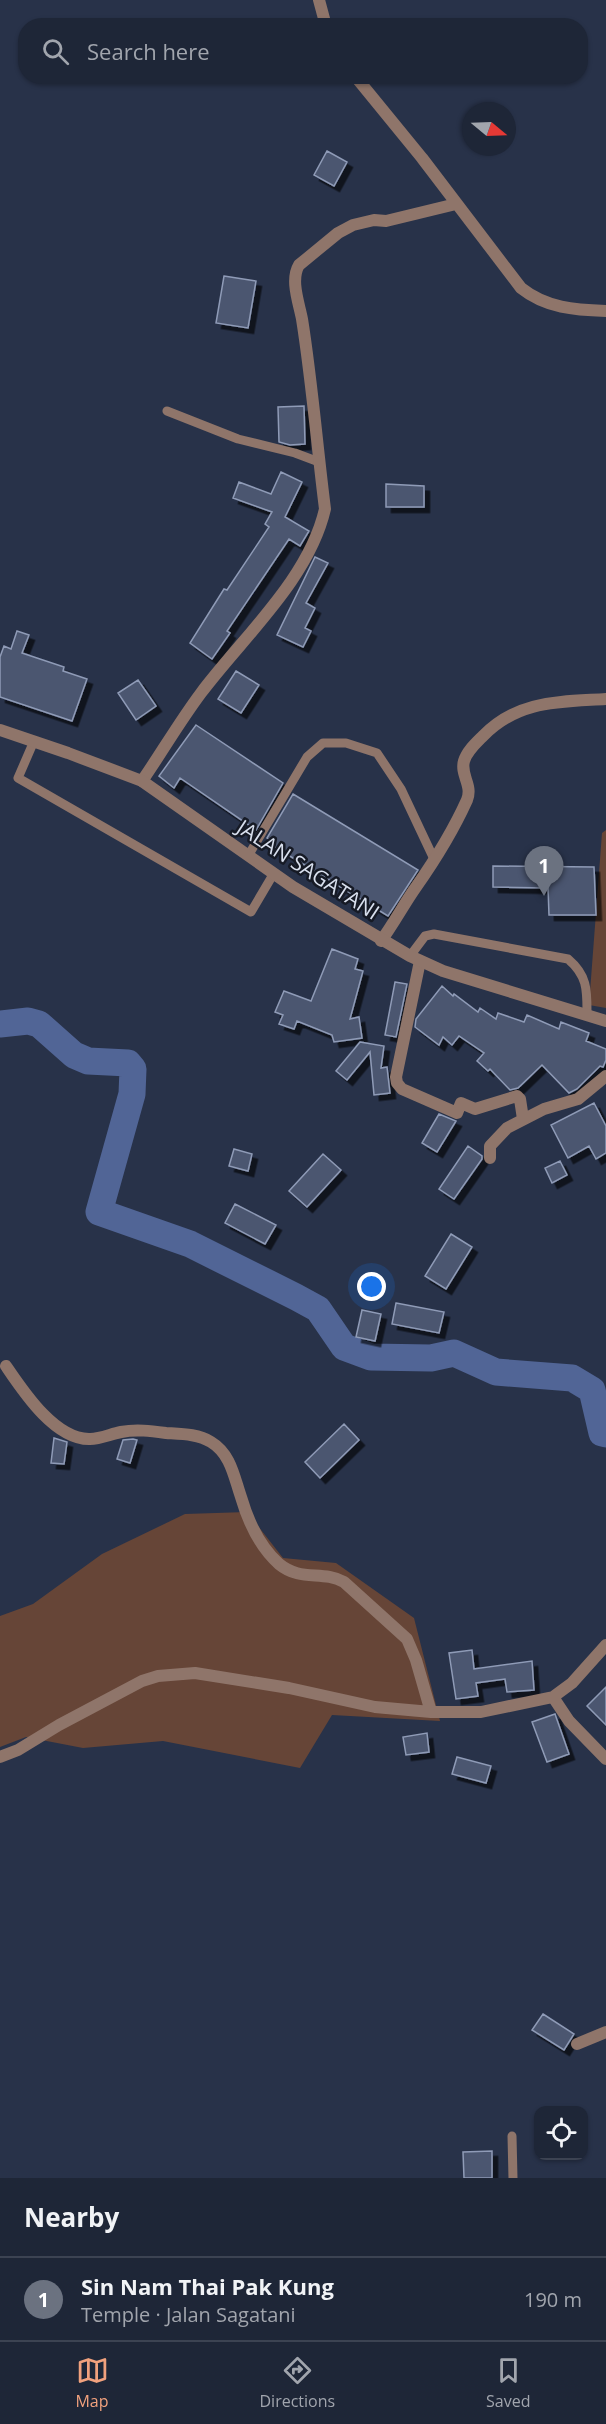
<!DOCTYPE html>
<meta charset="utf-8">
<style>
:root{--surface:#1e2637;--page:#262e3f;--text:#f1f3f6;--muted:#a1a5ad;--line:#3c4352;--accent:#f1a17d}
body{margin:0;font-family:"Open Sans",sans-serif;background:var(--page);color:var(--text)}
.controls{position:absolute;right:18px;bottom:18px;display:grid;overflow:hidden;border-radius:12px;box-shadow:0 2px 4px #0004}
.controls button{width:54px;height:54px;display:grid;place-items:center;padding:0;border:0;border-bottom:2px solid var(--line);background:var(--surface);color:var(--text);font:30px sans-serif}
.compass{position:absolute;left:462px;top:102px;width:54px;height:54px;border-radius:50%;background:var(--surface);box-shadow:0 2px 4px #0004;rotate:109deg}
.you{position:absolute;left:372px;top:1287px;width:21px;height:21px;margin:-15px;border:4px solid #fff;border-radius:50%;background:#1a73e8;box-shadow:0 0 0 9px #1a73e833}
.badge{display:grid;place-items:center;width:39px;height:39px;border-radius:50%;background:var(--accent);color:#fff;font-size:20px;font-weight:700}
.pin{position:absolute;translate:-50% -50px;filter:drop-shadow(0 2px 3px #0008)}
.pin::after{content:'';position:absolute;top:32px;width:21px;height:18px;background:inherit;clip-path:polygon(0 0,100% 0,50% 100%)}
.list{margin:0;padding:0;list-style:none}
h2{display:flex;justify-content:space-between;align-items:center;height:78px;margin:0;padding:0 24px;font-size:26px}
h2 small{font-size:20px;font-weight:400;color:var(--muted)}
.list li{display:grid;grid-template-columns:39px 1fr auto;gap:18px;align-items:center;box-sizing:border-box;height:84px;padding:0 24px;border-top:2px solid var(--line)}
.list b{display:block;font-size:22px;white-space:nowrap}
.list p{margin:0;font-size:20px;white-space:nowrap;color:var(--muted)}
.list em{font-size:20px;font-style:normal;color:var(--muted)}
.icon{flex:none;width:33px;height:33px;fill:none;stroke:currentColor;stroke-width:2;stroke-linecap:round;stroke-linejoin:round}
.map{position:relative;flex:none;width:606px;height:2178px;overflow:hidden}
.search{position:absolute;background:var(--surface);box-shadow:0 2px 4px #0004;left:18px;right:18px;top:18px;height:66px;display:flex;align-items:center;gap:15px;box-sizing:border-box;padding:0 21px;border-radius:24px;color:var(--muted);font-size:22px}
.sheet{height:162px;background:var(--surface)}
nav{display:flex;justify-content:space-around;align-items:center;box-sizing:border-box;height:84px;border-top:2px solid var(--line);background:var(--surface);font-size:16px;color:var(--muted)}
nav a{display:grid;justify-items:center;gap:3px}
nav .on{color:var(--accent)}
.map>svg:first-child{display:block}
</style>
<div class="map">
<svg width="606" height="2178" viewBox="0 0 606 2178">
<defs>
<filter id="shadow"><feDropShadow dx="5.5" dy="5.5" stdDeviation="0" flood-color="#0009"/></filter>
</defs>
<rect width="100%" height="100%" fill="#283249"/>
<path fill="#664537" d="M606,830V1008L589,1005L602,833Z
M247,1512L283,1558L336,1563L414,1618L440,1721L332,1715L300,1768L163,1741L83,1748L26,1737L0,1747V1616L33,1604L102,1554L185,1514Z"/>
<g fill="none" stroke-linecap="round" stroke-linejoin="round">
<path stroke="#516596" stroke-width="27" d="M0,1024L28,1021L39,1024L74,1055L88,1061L128,1063L133,1069L132,1094L99,1212L190,1244L296,1297L318,1309L344,1347L371,1357L431,1358L454,1353L496,1372L572,1378L592,1390L602,1433L606,1434"/>
</g>
<path fill="#4c5770" stroke="#8f9bb7" stroke-width="1.5" filter="url(#shadow)" d="M327,151L347,162L334,186L314,175Z
M224,276L256,281L248,328L216,323Z
M304,406L305,444L290,445L279,442L278,407Z
M281,472L302,482L285,517L309,531L300,546L289,539L227,631L230,633L212,659L190,643L224,589L227,590L269,527L265,524L272,512L233,498L239,482L271,494Z
M386,484L424,486V507H386Z
M315,557L328,563L306,603L315,608L305,628L311,631L303,647L277,635Z
M17,631L29,635L22,653L64,667L63,671L87,679L72,721L0,697V657L4,646L11,649Z
M236,671L259,685L241,713L218,699Z
M138,680L156,706L136,720L118,693Z
M196,725L283,783L256,830L180,778L174,788L159,776Z
M293,794L418,870L388,916L270,844L272,841L267,838Z
M493,866L594,867L596,915H549L548,888L493,887Z
M332,949L358,959L355,969L363,971L350,1019L359,1017L362,1038L334,1042L332,1035L297,1021L294,1029L279,1024L283,1015L275,1012L284,991L311,1001Z
M395,982L407,984L396,1037L385,1035Z
M442,986L453,996L454,994L478,1012L480,1008L496,1019L498,1013L524,1022L527,1015L559,1029L561,1022L589,1033L586,1041L606,1049V1060L603,1067L600,1066L577,1089L569,1093L542,1065L518,1088L510,1090L490,1069L488,1071L477,1061L484,1053L459,1036L452,1045L443,1037L439,1045L415,1027L416,1019Z
M360,1042L384,1046L381,1068L387,1067L390,1093L374,1095L370,1052L347,1080L336,1071Z
M594,1103L606,1126V1153L596,1159L589,1146L568,1158L551,1125Z
M439,1114L456,1121L437,1152L422,1143Z
M468,1146L482,1156V1159L454,1199L439,1189Z
M234,1149L252,1154L248,1171L229,1166Z
M323,1154L341,1170L307,1207L289,1191Z
M560,1161L567,1175L552,1183L545,1168Z
M235,1204L276,1225L265,1244L225,1223Z
M451,1234L472,1247L446,1289L425,1276Z
M396,1303L444,1312L439,1333L392,1324Z
M362,1310L381,1314L375,1341L356,1337Z
M344,1424L359,1440L320,1478L305,1462Z
M54,1438L67,1442L64,1464L51,1463Z
M133,1439L137,1440L130,1463L117,1459L123,1440Z
M472,1650L474,1669L532,1661L534,1690L507,1692L505,1679L476,1683L478,1696L456,1699L449,1653Z
M606,1687V1725L587,1706Z
M555,1714L569,1754L547,1762L532,1722Z
M427,1733L429,1752L406,1755L403,1737Z
M457,1757L491,1766L486,1783L452,1774Z
M543,2014L574,2034L564,2050L532,2030Z
M492,2151V2178H464L463,2152Z"/>
<g fill="none" stroke-linecap="round" stroke-linejoin="round">
<path stroke="#8f756a" stroke-width="9" d="M167,411L238,439L295,453L319,462
M34,741L18,778L251,912L274,873
M248,856L307,757L323,743H346L377,753L401,789L434,859
M410,956L425,936L434,934L568,959C588,976 587,991 587,1015
M512,2136L513,2178"/>
<path stroke="#8f756a" stroke-width="12" d="M319,0L326,26
M355,76L422,158L521,288C546,308 575,310 606,311
M142,781C162,752 180,721 201,693C243,637 309,579 325,509C317,446 312,382 302,319C299,303 290,280 299,265L338,233L353,225L374,220L386,221L456,204
M381,941C394,923 404,904 416,887C435,860 453,831 467,800C473,785 460,775 464,761C467,751 476,743 483,736C518,700 559,702 606,699
M420,961L396,1077L397,1083L402,1089L457,1113L461,1103L475,1109L517,1096L520,1099L523,1119
M490,1158V1146L507,1128L544,1109L578,1099L606,1076
M6,1366C23,1391 55,1440 90,1439C100,1439 111,1434 121,1432C136,1429 151,1431 166,1433C182,1434 198,1434 211,1442C231,1454 234,1477 241,1497C248,1521 260,1547 279,1564C301,1582 322,1570 344,1582L407,1639L416,1660L431,1712
M553,1697L569,1721L606,1759
M0,1757L18,1750L59,1725L142,1681L158,1676L195,1673L289,1688L375,1707L431,1712H481L553,1697L572,1683L606,1645
M577,2044L606,2032"/>
<path stroke="#8f756a" stroke-width="12" d="M0,730L68,753L142,781L293,887L410,956L443,971L606,1021"/>
</g>
<g text-anchor="middle" stroke-width="5" stroke-linejoin="round" paint-order="stroke">
<g font-size="21" fill="#d8dfed" stroke="#161a25">
<text transform="translate(308 870) rotate(33)" y="7">JALAN SAGATANI</text>
</g>
</g>
</svg>
<div class="controls">
<button><svg class="icon" aria-label="locate" viewBox="0 0 24 24"><circle cx="12" cy="12" r="6"/><path d="M12 2v4M12 18v4M2 12h4M18 12h4"/></svg></button>
</div>
<svg class="compass" viewBox="-18 -18 36 36"><path d="M0-13l5 13h-10z" fill="#e53935"/><path d="M0 13l5-13h-10z" fill="#a1a5ad"/></svg>
<div class="you"></div>
<div class="pin badge" style="left:544px;top:896px;background:#6b7280">1</div>
<div class="search"><svg class="icon" aria-label="search" viewBox="0 0 24 24"><circle cx="10" cy="10" r="6"/><path d="M15 15l6 6"/></svg>Search here</div>
</div>
<section class="sheet">
<h2>Nearby<small></small></h2>
<ul class="list">
<li><span class="badge" style="background:#6b7280">1</span><div><b>Sin Nam Thai Pak Kung</b><p>Temple · Jalan Sagatani</p></div><em>190 m</em></li>
</ul>
</section>
<nav>
<a class="on"><svg class="icon" aria-label="map" viewBox="0 0 24 24"><path d="M3 6l6-2 6 2 6-2v14l-6 2-6-2-6 2zM9 4v14M15 6v14"/></svg>Map</a>
<a><svg class="icon" aria-label="directions" viewBox="0 0 24 24"><path d="M12 3l9 9-9 9-9-9zM9 14v-3h6M13 9l2 2-2 2"/></svg>Directions</a>
<a><svg class="icon" aria-label="saved" viewBox="0 0 24 24"><path d="M7 4h10v16l-5-4-5 4z"/></svg>Saved</a>
</nav>
